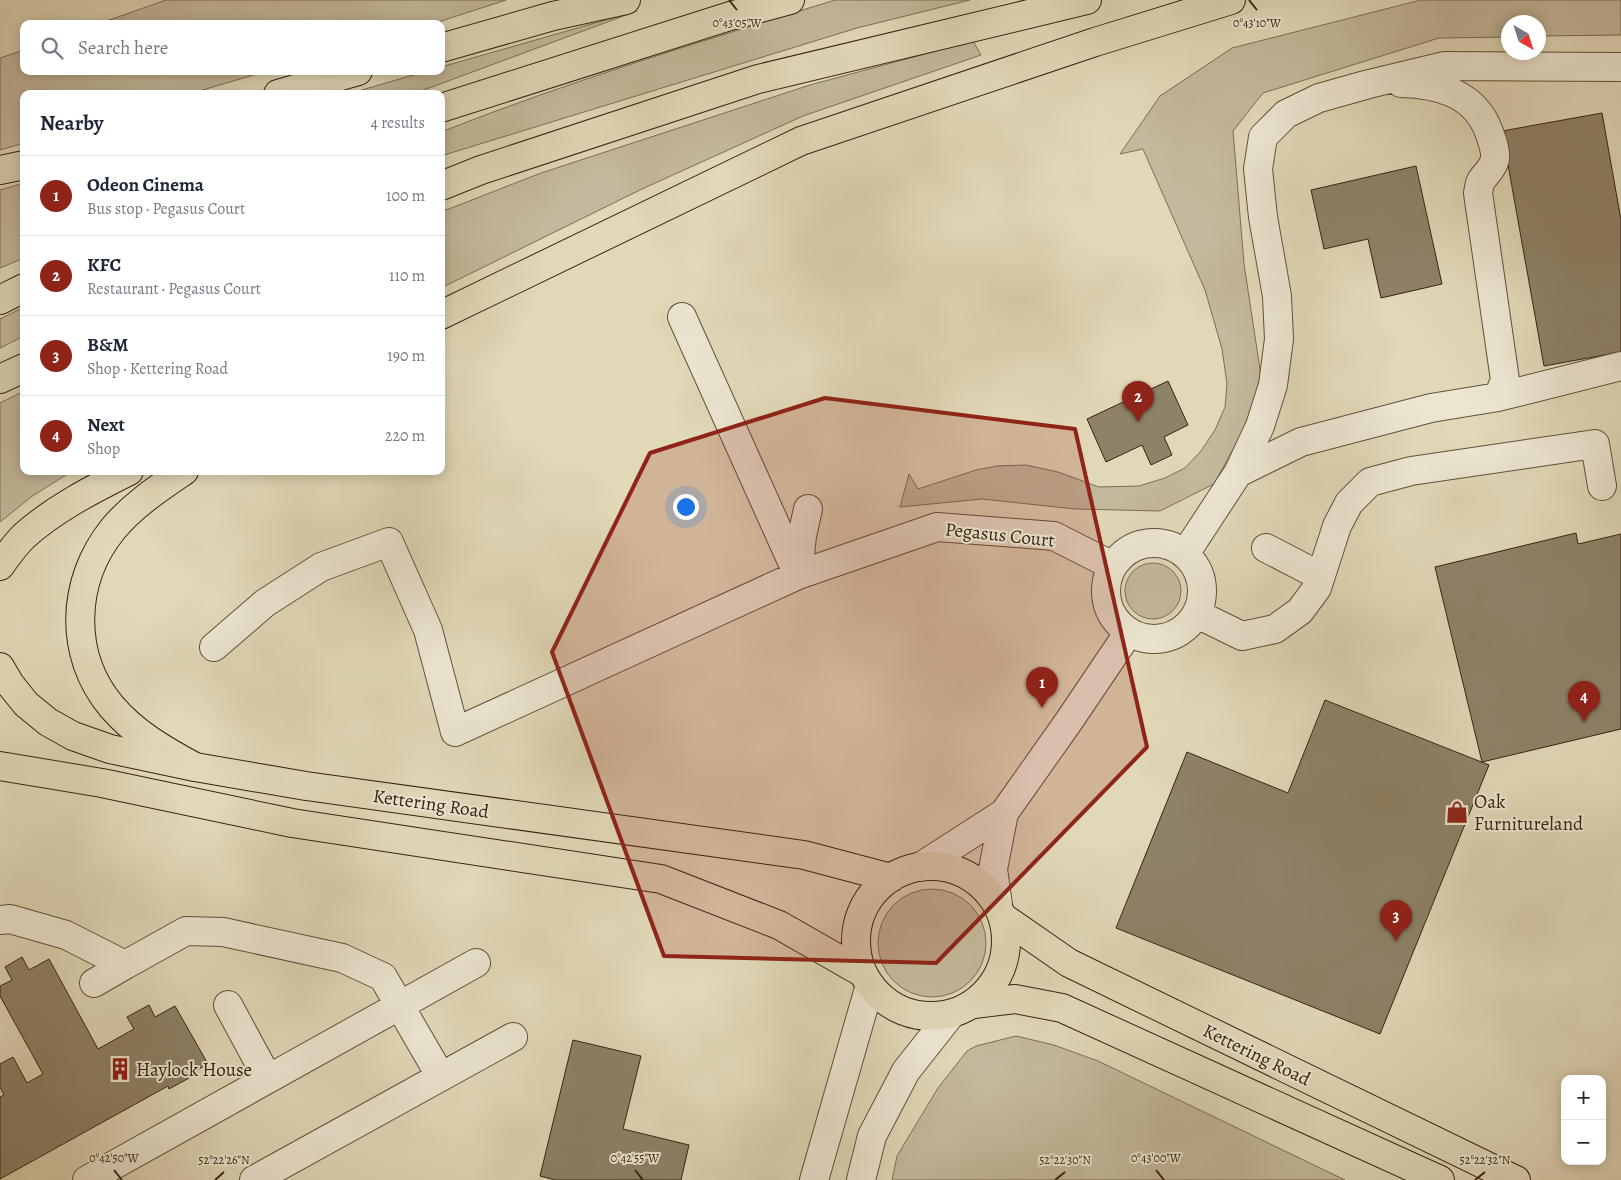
<!DOCTYPE html>
<meta charset="utf-8">
<style>
:root{--surface:#fff;--page:#f2f2f3;--text:#1f2937;--muted:#747a83;--line:#e0e1e3;--accent:#8f2418}
body{margin:0;font-family:Alegreya,serif;background:var(--page);color:var(--text)}
.controls{position:absolute;right:15px;bottom:15px;display:grid;overflow:hidden;border-radius:10px;box-shadow:0 2px 12px #0003}
.controls button{width:45px;height:45px;display:grid;place-items:center;padding:0;border:0;border-bottom:1px solid var(--line);background:var(--surface);color:var(--text);font:25px sans-serif}
.compass{position:absolute;left:1501px;top:15px;width:45px;height:45px;border-radius:50%;background:var(--surface);box-shadow:0 2px 12px #0003;rotate:141deg}
.you{position:absolute;left:685px;top:506px;width:18px;height:18px;margin:-12px;border:4px solid #fff;border-radius:50%;background:#1a73e8;box-shadow:0 0 0 8px #1a73e833}
.badge{display:grid;place-items:center;width:32px;height:32px;border-radius:50%;background:var(--accent);color:#fff;font-size:16px;font-weight:700}
.pin{position:absolute;translate:-50% -41px;filter:drop-shadow(0 1px 2px #0008)}
.pin::after{content:'';position:absolute;top:26px;width:18px;height:15px;background:inherit;clip-path:polygon(0 0,100% 0,50% 100%)}
.list{margin:0;padding:0;list-style:none}
h2{display:flex;justify-content:space-between;align-items:center;height:65px;margin:0;padding:0 20px;font-size:21px}
h2 small{font-size:16px;font-weight:400;color:var(--muted)}
.list li{display:grid;grid-template-columns:32px 1fr auto;gap:15px;align-items:center;box-sizing:border-box;height:80px;padding:0 20px;border-top:1px solid var(--line)}
.list b{display:block;font-size:19px;white-space:nowrap}
.list p{margin:0;font-size:16px;white-space:nowrap;color:var(--muted)}
.list em{font-size:16px;font-style:normal;color:var(--muted)}
.icon{flex:none;width:28px;height:28px;fill:none;stroke:currentColor;stroke-width:2;stroke-linecap:round;stroke-linejoin:round}
.map{position:relative;flex:none;width:1621px;height:1180px;overflow:hidden}
.search{position:absolute;background:var(--surface);box-shadow:0 2px 12px #0003;left:20px;top:20px;width:425px;height:55px;display:flex;align-items:center;gap:12px;box-sizing:border-box;padding:0 18px;border-radius:10px;color:var(--muted);font-size:19px}
.panel{position:absolute;background:var(--surface);box-shadow:0 2px 12px #0003;left:20px;top:90px;width:425px;height:385px;border-radius:10px}
.map>svg:first-child{display:block}
</style>
<div class="map">
<svg width="1621" height="1180" viewBox="0 0 1621 1180">
<rect width="100%" height="100%" fill="#e1d8b8"/>
<filter id="stains"><feTurbulence type="fractalNoise" baseFrequency=".004" numOctaves="4"/><feColorMatrix values="0 0 0 0 .2 0 0 0 0 .09 0 0 0 0 .02 0 0 0 .5 -.17"/></filter>
<radialGradient id="worn" r=".72"><stop offset=".6" stop-color="#630" stop-opacity="0"/><stop offset="1" stop-color="#630" stop-opacity=".3"/></radialGradient>
<path fill="#c4b99c" stroke="#7c6e56" d="M166,0H506L432,24H98Z
M835,0H970L857,28L441,156V132C570,81 703,41 835,0Z
M1421,0H1621V35L1539,36L1538,22H1508V37L1439,38L1263,93L1233,131L1244,264L1261,376L1257,406L1214,484L1160,511L1075,509L982,499L900,507L909,474L918,489L976,470L997,466L1026,465L1058,472L1099,487L1139,486L1165,478L1185,468L1201,451L1215,430L1225,407L1227,384L1222,349L1205,290L1143,149L1120,154L1160,96L1232,48Z
M637,11L413,94H348L427,71H441V67Z
M973,41L981,55L803,116L642,189L441,288V212L541,173L810,85Z
M24,50V71H267L189,94H24V143L0,150V58Z
M24,183V258L0,268V190Z
M24,307V336L0,348V319Z
M24,391V471H72L31,497L0,522V403Z
M1125 591a28 28 0 1 1 56 0a28 28 0 1 1-56 0Z
M878 943a54 54 0 1 1 108 0a54 54 0 1 1-108 0Z
M1016,1036L1054,1045L1098,1061L1345,1180H892L897,1156L938,1088L967,1051L976,1046Z"/>
<path fill="#8e8268" stroke="#352411" d="M1602,113L1621,220V352L1544,366L1502,131Z
M1416,166L1442,284L1381,298L1368,239L1324,249L1311,190Z
M1168,381L1188,425L1164,437L1172,455L1151,465L1142,445L1106,462L1087,419Z
M1576,533L1578,544L1621,534V729L1482,762L1435,567Z
M1325,700L1489,765L1380,1034L1116,928L1187,752L1288,793Z
M22,957L29,970L49,959L98,1049L134,1029L127,1017L149,1005L155,1017L175,1006L208,1064L188,1075L189,1078L169,1089L168,1086L0,1179V1097L4,1095L0,1087V1064L13,1057L27,1083L43,1074L0,996V986L12,980L5,967Z
M573,1040L641,1056L623,1129L689,1145L681,1180H555L540,1176Z"/>
<g fill="none" stroke-linecap="round" stroke-linejoin="round">
<defs>
<path id="minor" d="M1401,83C1438,84 1475,93 1489,132C1492,140 1496,150 1495,159C1493,169 1486,173 1481,181C1479,184 1479,189 1478,193L1505,380L1498,397
M682,317L798,575
M1238,473L1301,442L1431,408L1498,397L1621,366
M1106 591a48 48 0 1 1 96 0a48 48 0 1 1-96 0Z
M1266,548L1320,576
M1185,554L1238,473L1260,426L1273,385L1279,339L1277,296L1263,217L1258,169L1263,137L1286,114L1319,98L1369,84L1444,66L1621,67
M798,574L802,536L808,509
M1197,614L1242,636L1275,629L1300,611L1317,588L1337,526L1349,503L1370,482L1411,471L1595,444L1602,486
M214,647L265,603L321,567L389,542L428,630L455,732L798,575L937,527L1054,536L1113,566
M920,867L1004,813L1069,721L1129,632
M998,905L993,869L1004,813
M0,920L10,919L66,935L125,965L186,931L223,932L342,958L383,977L441,1077
M94,983L125,965
M228,1005L268,1079
M87,1180L476,963
M254,1180L513,1037
M814,1180L870,985
M861,1180L872,1136L906,1071L951,1014"/>
<path id="major" d="M0,667L10,684L26,704L48,722L73,736L110,749L195,767L306,786L804,855L891,878
M0,766L102,783L292,823L661,879L779,925L863,973
M856 941a75 75 0 1 1 150 0a75 75 0 1 1-150 0Z
M1004,918L1069,963L1516,1180
M974,1004L1015,999L1062,1008L1440,1180"/>
<path id="highway" d="M441,48L553,16L626,0
M278,94L358,71
M441,108L730,16L790,0
M0,170L24,165
M441,186L481,170L758,79L1087,0
M0,300L24,288
M441,315L801,141L1095,42L1231,0
M0,379L24,368
M184,471C159,488 133,505 113,529C71,581 68,655 112,707C134,733 165,751 195,767
M0,566C7,556 15,545 24,536C54,509 93,489 129,471"/>
</defs>
<use href="#minor" stroke="#60513b" stroke-width="30"/>
<use href="#major" stroke="#352411" stroke-width="30"/>
<use href="#highway" stroke="#352411" stroke-width="30"/>
<use href="#minor" stroke="#ece6d1" stroke-width="28"/>
<use href="#major" stroke="#e1d8b8" stroke-width="28"/>
<use href="#highway" stroke="#e1d8b8" stroke-width="28"/>
</g>
<path fill="#8f2418" fill-opacity="0.2" stroke="#8f2418" stroke-width="4" stroke-linejoin="round" d="M825,398L1075,429L1147,747L936,963L664,956L552,652L650,453Z"/>
<path fill="none" stroke="#352411" stroke-width="2" d="M729,0L737,10M1249,0L1257,10M114,1170L122,1180M635,1170L643,1180M1156,1170L1164,1180M215,1180L224,1172M1055,1180L1065,1172M1475,1180L1485,1172"/>
<defs>
<symbol id="shop-bare" viewBox="-9 -9 18 18"><path d="M-5-2.5h2.3a2.7 3.5 0 0 1 5.4 0H5L5.5 6h-11ZM-1.5-2.5h3a1.5 2.3 0 0 0-3 0Z" fill="#8f2418" stroke="#ece6d1" stroke-width="2.5" paint-order="stroke"/></symbol>
<symbol id="building-bare" viewBox="-9 -9 18 18"><path d="M-4-6H4V6H1V3H-1V6H-4ZM-2.5-4.3h1.7v1.8h-1.7ZM.8-4.3h1.7v1.8H.8ZM-2.5-1h1.7V.8h-1.7ZM.8-1h1.7V.8H.8Z" fill="#8f2418" stroke="#ece6d1" stroke-width="2.5" paint-order="stroke"/></symbol>
</defs>
<g fill-rule="evenodd">
<use href="#shop-bare" x="1441" y="796" width="32" height="32"/>
<use href="#building-bare" x="104" y="1053" width="32" height="32"/>
</g>
<g text-anchor="middle" stroke-width="4" stroke-linejoin="round" paint-order="stroke">
<g font-size="19" fill="#352411" stroke="#ece6d1">
<text transform="translate(1000 534) rotate(6)" y="7">Pegasus Court</text>
<text transform="translate(431 803) rotate(8)" y="7">Kettering Road</text>
<text transform="translate(1257 1054) rotate(26)" y="7">Kettering Road</text>
</g>
<g font-size="19" fill="#352411" stroke="#ece6d1" text-anchor="start">
<text x="1474" y="808">Oak<tspan x="1474" dy="22">Furnitureland</tspan></text>
<text x="136" y="1076">Haylock House</text>
</g>
</g>
<g font-size="12" text-anchor="middle" fill="#352411" stroke="#ece6d1" stroke-width="4" stroke-linejoin="round" paint-order="stroke">
<text x="737" y="27">0°43'05"W</text>
<text x="1257" y="27">0°43'10"W</text>
<text x="114" y="1162">0°42'50"W</text>
<text x="635" y="1162">0°42'55"W</text>
<text x="1156" y="1162">0°43'00"W</text>
<text x="224" y="1164">52°22'26"N</text>
<text x="1065" y="1164">52°22'30"N</text>
<text x="1485" y="1164">52°22'32"N</text>
</g>
<rect width="100%" height="100%" filter="url(#stains)"/>
<rect width="100%" height="100%" fill="url(#worn)"/>
</svg>
<div class="controls">
<button>+</button>
<button>−</button>
</div>
<svg class="compass" viewBox="-18 -18 36 36"><path d="M0-13l5 13h-10z" fill="#e53935"/><path d="M0 13l5-13h-10z" fill="#747a83"/></svg>
<div class="you"></div>
<div class="pin badge" style="left:1042px;top:708px">1</div>
<div class="pin badge" style="left:1138px;top:422px">2</div>
<div class="pin badge" style="left:1396px;top:941px">3</div>
<div class="pin badge" style="left:1584px;top:722px">4</div>
<div class="search"><svg class="icon" aria-label="search" viewBox="0 0 24 24"><circle cx="10" cy="10" r="6"/><path d="M15 15l6 6"/></svg>Search here</div>
<section class="panel">
<h2>Nearby<small>4 results</small></h2>
<ul class="list">
<li><span class="badge">1</span><div><b>Odeon Cinema</b><p>Bus stop · Pegasus Court</p></div><em>100 m</em></li>
<li><span class="badge">2</span><div><b>KFC</b><p>Restaurant · Pegasus Court</p></div><em>110 m</em></li>
<li><span class="badge">3</span><div><b>B&amp;M</b><p>Shop · Kettering Road</p></div><em>190 m</em></li>
<li><span class="badge">4</span><div><b>Next</b><p>Shop</p></div><em>220 m</em></li>
</ul>
</section>
</div>
